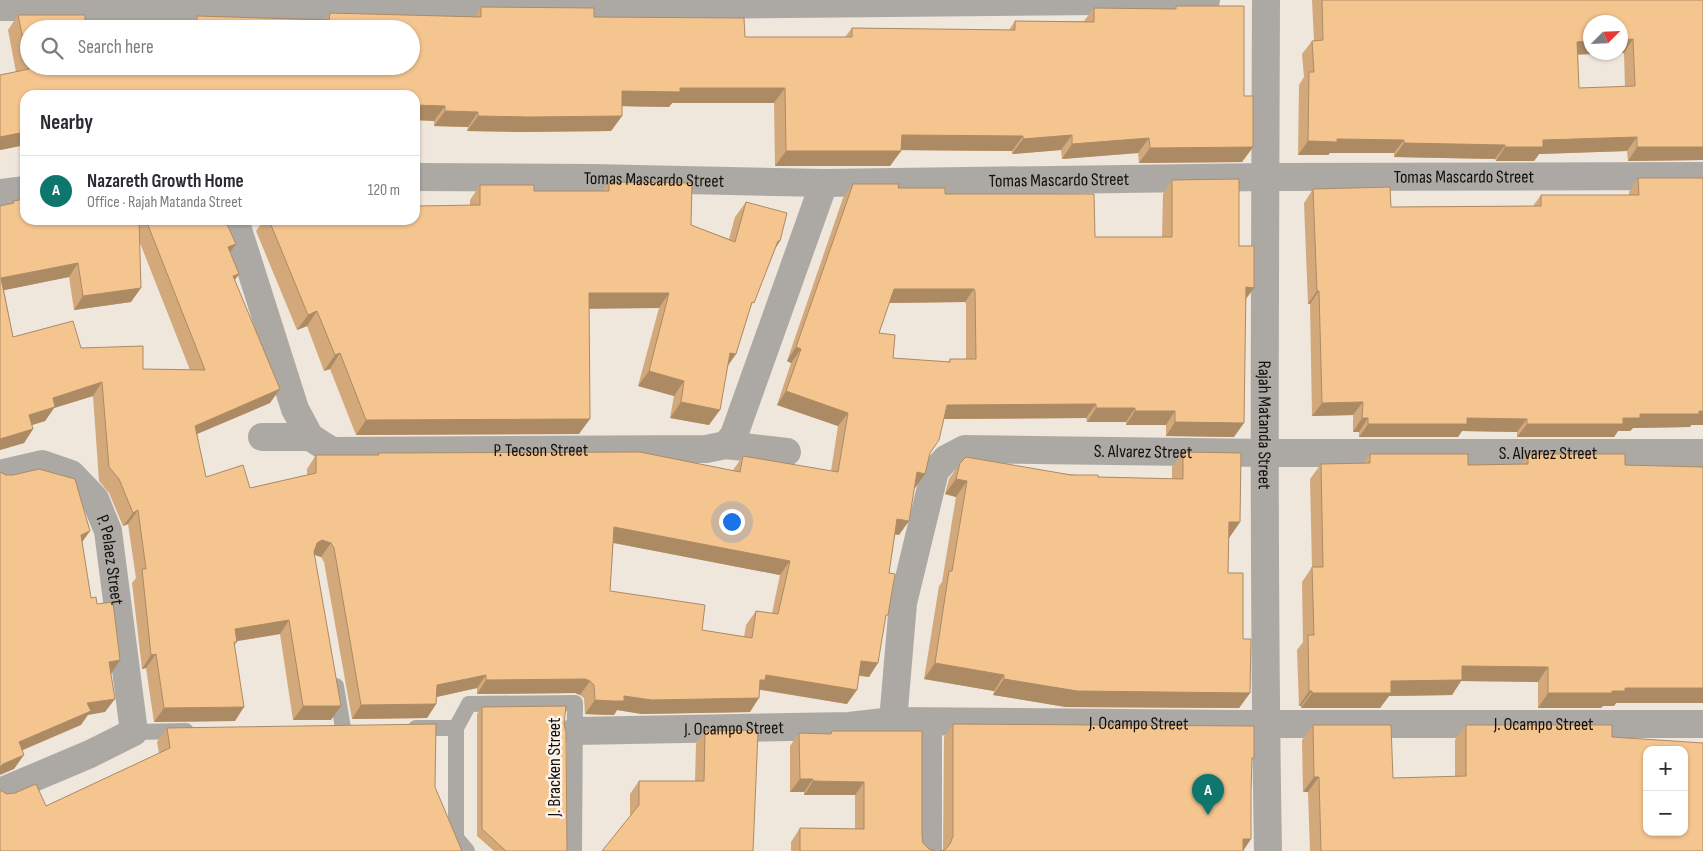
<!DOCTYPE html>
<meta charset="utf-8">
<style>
:root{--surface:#fff;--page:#f2f2f3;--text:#2b2b33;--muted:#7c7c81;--line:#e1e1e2;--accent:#0f766e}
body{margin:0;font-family:"Sofia Sans Condensed",sans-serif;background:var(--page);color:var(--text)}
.controls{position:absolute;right:15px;bottom:15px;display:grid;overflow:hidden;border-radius:10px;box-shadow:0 1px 4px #0004}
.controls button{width:45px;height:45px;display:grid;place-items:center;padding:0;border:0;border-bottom:1px solid var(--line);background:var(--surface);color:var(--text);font:25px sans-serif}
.compass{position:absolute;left:1583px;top:15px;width:45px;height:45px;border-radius:50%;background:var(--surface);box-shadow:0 1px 4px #0004;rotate:66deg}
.you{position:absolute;left:731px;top:521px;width:18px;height:18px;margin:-12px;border:4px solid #fff;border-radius:50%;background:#1a73e8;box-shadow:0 0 0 8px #1a73e833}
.badge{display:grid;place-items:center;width:32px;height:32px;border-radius:50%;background:var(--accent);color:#fff;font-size:16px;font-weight:700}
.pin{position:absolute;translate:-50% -41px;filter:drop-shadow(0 1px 2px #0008)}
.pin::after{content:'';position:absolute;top:26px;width:18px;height:15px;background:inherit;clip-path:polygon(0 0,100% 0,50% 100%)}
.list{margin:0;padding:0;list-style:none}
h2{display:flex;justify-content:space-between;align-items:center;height:65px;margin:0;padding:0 20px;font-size:21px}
h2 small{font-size:16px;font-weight:400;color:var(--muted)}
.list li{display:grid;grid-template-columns:32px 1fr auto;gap:15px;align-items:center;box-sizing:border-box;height:70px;padding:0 20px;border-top:1px solid var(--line)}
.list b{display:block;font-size:19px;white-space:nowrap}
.list p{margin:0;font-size:16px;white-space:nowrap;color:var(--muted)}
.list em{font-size:16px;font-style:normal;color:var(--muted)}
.icon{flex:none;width:28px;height:28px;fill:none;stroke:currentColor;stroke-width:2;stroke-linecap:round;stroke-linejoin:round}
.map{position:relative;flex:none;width:1703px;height:851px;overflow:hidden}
.search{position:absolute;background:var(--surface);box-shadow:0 1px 4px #0004;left:20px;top:20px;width:400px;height:55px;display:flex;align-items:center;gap:12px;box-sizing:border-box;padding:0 18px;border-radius:28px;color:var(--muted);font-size:19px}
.panel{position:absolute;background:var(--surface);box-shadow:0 1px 4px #0004;left:20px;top:90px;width:400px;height:135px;border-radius:15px}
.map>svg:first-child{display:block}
</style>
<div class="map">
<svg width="1703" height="851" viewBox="0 0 1703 851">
<rect width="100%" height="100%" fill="#efe6dc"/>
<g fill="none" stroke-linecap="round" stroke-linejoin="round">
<path stroke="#aca9a5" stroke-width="16" d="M336,686L343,728
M416,728H456
M134,732L186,731
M467,851L456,838V728L469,704L575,703L574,851"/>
<g stroke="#aca9a5" stroke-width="28">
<path d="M0,7L582,6L1206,0"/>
<path id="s1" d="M415,177L592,178L824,183L1265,177L1703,176"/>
<path d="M0,193L25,190"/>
<path id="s2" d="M235,220L295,409L310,437L332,451L706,449L726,445L734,435L824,183"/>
<path d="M262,437H310"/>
<path d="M726,445L787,452"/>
<path id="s3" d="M0,474L42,464L71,474L95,499L108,531L134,732L90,754L0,792"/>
<path id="s4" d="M893,721L903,603L935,471L946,459L965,449L1265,453H1703"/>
<path d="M928,722V849"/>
<path id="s5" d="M575,731L849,726L893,721L1230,724H1703"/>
</g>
<path stroke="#aca9a5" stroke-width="28" id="s6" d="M1266,0C1265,284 1263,567 1268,851"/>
</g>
<path fill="#d3a97b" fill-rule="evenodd" d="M1312,0H1703V160L1628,161L1627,151L1539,154L1534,161H1496L1495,159L1394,157V153H1330L1328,155H1298L1299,85L1304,77L1302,54L1312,41H1314ZM1624,53L1625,87L1579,88L1578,54Z
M1176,6L1244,96L1253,147L1242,162L1139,163L1138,153L1062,159L1061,150L1012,154V151L901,150V151L890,166H775L774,103H672L669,107L622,106V116L611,131L519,132L467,131L468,127L434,126V121L415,120V95H25V145L0,150V75L16,72L8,30L18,15L85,23L192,24L197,16L325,20L330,13L474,17L481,7L594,17L745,37H845L852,28L1009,30L1015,21H1084L1094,8L1174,9Z
M1638,178L1691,425L1690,427L1633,428L1630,431H1618L1614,437H1517V432L1462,431L1458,437H1359V432H1353V415L1312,416L1310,304H1308L1304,203L1313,189L1391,207L1533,206L1541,195H1629V192Z
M1172,180L1239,246L1254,288L1246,299L1234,437L1166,436V425H1126V422H1087L1086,418L944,419L915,488H914L899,535L895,534L889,573L885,619L869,677L859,676L847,704L760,690L750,712L642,714L617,710L614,715H603L585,714L584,698L580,695L575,693L477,694V688L437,697L436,704L427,718L352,719L324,562L321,557L314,555L331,720H293L280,634L237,641L235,645V721L154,722L146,668L142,669L132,583L136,578L128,524L123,526L109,493L99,481L93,396L54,408L45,421L32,425L33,429L24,443L0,450V206L11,204L13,201L25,220H225L230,252L239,274L235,280L270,403L197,434L206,477L250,488L307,475V469L316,455H376L378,453L733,470L743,456L831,471L838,426L777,405L791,363L787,361L843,198L853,184L898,188L945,194L1095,237H1162L1163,194ZM140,243L190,370L143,369L81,348L13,337L4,290L69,277L74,310L131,302ZM965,302L966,304V359H950L948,362L893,358L879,333L889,303ZM613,543L780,575L772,613L756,611L746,625L744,637L702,630L610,591Z
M609,182L691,225L729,239L735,217L746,202L774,251L750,309L736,354L728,365L709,425L670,418L674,396L638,386L659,308H589L579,434L356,435L330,369L324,371L307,326L297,330L256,231L264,220H415L470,205V200L480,185L534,191H602Z
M1183,452L1240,522L1229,538L1228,573L1243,639L1250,693L1239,708L1066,707L993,695L994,691L924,679L939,586L942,582L956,497L945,494L949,479L960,463L1098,477L1172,479V467Z
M1370,454L1468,465L1521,464L1528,454L1616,703L1614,706H1603L1601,708H1538V682L1461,681L1452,695L1389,696L1380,708H1301V706H1299L1297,650L1303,642L1302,582L1312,567L1310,479L1321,464L1363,463Z
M482,707L567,851H494L477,836V714Z
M953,724L1254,758L1252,761L1251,791V839L1243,850H943L944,737Z
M1313,725L1393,778L1455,777V740L1466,725L1612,737L1698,743L1703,851H1310L1308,792H1303L1302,740Z
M167,728L435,787L0,851L7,794L46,806L159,753L157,742Z
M705,731L753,851L630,817V794L639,781H695L696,744Z
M832,731L922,836L923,843L929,849L936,851H791V842L800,828L855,829V795H804V792H790V746L799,733H830Z"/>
<path fill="#ac8a64" d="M1633,39L1624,53L1568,55L1577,42L1590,41V52H1620V40Z
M680,88H785L774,103H672L669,107L612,106L622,91Z
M415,105L445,106L434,121L415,120Z
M445,111L478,112L468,127L434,126Z
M478,116H622L611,131L519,132L467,131Z
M25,132V145L0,150V137Z
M902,135L1023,136L1012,151L891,150Z
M1072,135L1061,150L1012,154L1023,139Z
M1637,137L1627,151L1539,154L1534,161H1496L1505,147L1543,140Z
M1149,138L1138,153L1062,159L1072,144Z
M1337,139L1404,140L1394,153H1330L1328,155H1298L1308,141Z
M1404,143L1505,145L1495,159L1394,157Z
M1253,147L1242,162L1139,163L1150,148Z
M1637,147H1703V160L1628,161Z
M786,151H901L890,166H775Z
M778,241H780L770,257Z
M236,244L226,258L228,247Z
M78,263L69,277L0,291L1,278Z
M239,274L229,288L233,276Z
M1246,287L1254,288L1244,301Z
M141,288L131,302L74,310L83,296Z
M894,289H974L965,302L884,303Z
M1317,291H1319L1310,304H1308Z
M589,293H669L659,308L579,309Z
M317,311L307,326L297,330L308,315Z
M796,347L801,349L791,363L787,361Z
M340,353L330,369L324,371L335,355Z
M730,353L736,354L725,370Z
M649,371L684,381L674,396L638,386Z
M102,382L93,396L54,408L45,421L19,429L29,415L53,398Z
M280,389L270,403L185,439L195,426Z
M786,391L848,413L838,426L777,405Z
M681,402L720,410L709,425L670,418Z
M1363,402L1353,415L1312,416L1322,403Z
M1096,404L1086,418L937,419L947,405Z
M1096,408H1135L1126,422H1087Z
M1135,411H1175L1166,425H1126Z
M1703,411V425H1691L1690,427L1633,428L1630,431H1618L1614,437H1517L1527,424L1623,418L1640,414Z
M1362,418H1368L1359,432H1353Z
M1467,418L1527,419L1517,432L1462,431L1458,437H1359L1368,424Z
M590,419L579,434L356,435L366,420Z
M1175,422L1244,423L1234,437L1166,436Z
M33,429L24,443L0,450V439Z
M917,472L925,474L915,488L907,486Z
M956,479L967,481L956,497L945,494Z
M138,510L128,524L123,526L133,513Z
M897,519L909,521L899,535L887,533Z
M1229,522H1240L1229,538H1218Z
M614,527L790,561L780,575L604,541Z
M90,531L80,545L81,535Z
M322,540L331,543L321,557L313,554L317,543Z
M289,620L280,634L225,643L235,629Z
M156,654L146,668L142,669L151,655Z
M120,660L111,674L109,662Z
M861,661L878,663L869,677L852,674Z
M935,663L1004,675L994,691L924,679Z
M1462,666L1548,667L1538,682L1461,681L1452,695L1389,696L1380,708H1301L1312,693L1391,681Z
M486,675L477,688L427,699L437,685Z
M766,675L857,690L847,704L758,689L760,680Z
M585,679L590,681L580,695L575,693L477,694L486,680Z
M1004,679L1250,693L1239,708L1066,707L993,695Z
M1625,688H1703V703H1616L1614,706H1603L1601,708H1538L1548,693L1612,691Z
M1309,691H1312L1301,706H1299Z
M624,696L759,698L750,712L642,714L617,710L614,715L585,714L595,700Z
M115,699L105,712L88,715L81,725L9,756L19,742L87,703Z
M436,704L427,718L352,719L361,705Z
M303,706H341L331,720H293Z
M244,707L235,721L154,722L164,708Z
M24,755L14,769L0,775V767L3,764Z
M1314,777H1319L1308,792H1303Z
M800,779H813L804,792H790Z
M813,781L864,782L855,795H804Z
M1243,839H1251L1243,851Z"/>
<path fill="#f5c58f" stroke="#ac8a64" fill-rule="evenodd" d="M1322,0H1703V147H1637V137L1543,140V147H1505V145L1404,143V140L1337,139V142L1308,141L1309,72H1314L1312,41L1323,40ZM1590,22H1620V40L1633,39L1635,86L1579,88L1577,42L1590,41Z
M1176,6H1244V96H1253V147L1150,148L1149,138L1072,144V135L1023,139V136L902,135L901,151H786L785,88H680V92L622,91V116L529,117L478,116V112L445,111V106L415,105V95H25V132L0,137V75L29,69L18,15H85V23L197,24V16L329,20L330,13L481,17V7L594,8V17L744,18L745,37H852V28L1015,30V21L1094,22V8L1176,9ZM29,29H411V66H29Z
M1638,178H1703V411H1699V414H1640V418H1623V424H1527V419L1467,418V424H1368V418H1362L1363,402L1322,403L1319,291H1317L1313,189L1390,187L1391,207L1541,206V195H1639Z
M1239,179V246H1254V288L1246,287L1244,423L1175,422V411H1135V408H1096V404L947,405L939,440L930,453L925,474L917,472L909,521L897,519L889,573L895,574L888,615H886L878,663L861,661L857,690L766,675L765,680H760L759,698L652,700L624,696V701H613L595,700L594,685L590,681L585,679L486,680V675L437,685L436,704L361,705L334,548L331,543L322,540L317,543L314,552L341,706H303L289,620L235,629L237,642H234L244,707L164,708L156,654L151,655L142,569H146L138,510L133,513L119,479L109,467L102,382L53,398L55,407L29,415L33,429L0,439V206L14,203L13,201L25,199V220H139L141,288L83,296L78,263L1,278L13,337L73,321L81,348L143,346V369L205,370L146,220H225L236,244L228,247L239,274L233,276L280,389L195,426L206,477L243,465L250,488L316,473V455H379L378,453L640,452L740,472L743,456L838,472L848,413L786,391L801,349L796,347L853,184H899L898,188H945V194H1094L1095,237H1172V180ZM894,289H974L975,291L976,359H950V362L893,358L895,335L879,333ZM614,527L790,561L778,614L756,611L752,638L702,630L705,605L610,591Z
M609,182L692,183L691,225L735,242L746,202L787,213L780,241H778L754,303L752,302L736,354L730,353L720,410L681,402L684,381L649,371L669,293H589L590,419L366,420L340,353L335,355L317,311L308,315L269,220H415V206L480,205V185H534V191H609Z
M1183,452L1241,453L1240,522H1229L1228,573H1243V639H1251L1250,693L1077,691L1004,679V675L935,663L949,571H952L967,481L956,479L960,463L966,457L1071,475H1098V477L1183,479Z
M1370,454H1468V465L1528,464V454H1625V465L1703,467V688H1625V691H1612V693H1548V667L1462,666V680L1391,681V693H1312V691H1309L1308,635H1314L1312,567H1323L1321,464L1370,463Z
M39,469L75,479L90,531L81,535L91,598L96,597L97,604L113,602L120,660L109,662L115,699L87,703L91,711L19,742L24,755L3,764L0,767V472L6,475H13Z
M566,706L564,724L566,732L567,851H506L482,829V707Z
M436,724L435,787L462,851H0V790L7,794L15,793L36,784L46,806L170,748L167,728Z
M953,724L1254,726V758H1252L1251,791V839H1243V851H939L945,850L950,844L953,836Z
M1313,725H1391L1393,778L1466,776V725H1612V737L1703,743V851H1321L1319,777H1314ZM1647,750H1684V832H1647Z
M756,730V732H758L753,851H602L639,805V781H704L705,731Z
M832,731H922V836L923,843L929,849L936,851H800V828L864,829V782L813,781V779H800L799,733L831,734Z"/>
<g text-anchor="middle" stroke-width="5" stroke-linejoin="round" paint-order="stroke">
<g font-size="18" fill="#120f0c" stroke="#fcf3ea">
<text dy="6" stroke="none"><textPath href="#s1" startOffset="1049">Tomas Mascardo Street</textPath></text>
<text dy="6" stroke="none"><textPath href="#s1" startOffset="239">Tomas Mascardo Street</textPath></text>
<text dy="6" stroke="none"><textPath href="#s1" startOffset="644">Tomas Mascardo Street</textPath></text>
<text dy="6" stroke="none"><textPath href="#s6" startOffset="425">Rajah Matanda Street</textPath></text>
<text dy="6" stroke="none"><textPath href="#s2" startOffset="465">P. Tecson Street</textPath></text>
<text dy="6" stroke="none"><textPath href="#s4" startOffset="470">S. Alvarez Street</textPath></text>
<text dy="6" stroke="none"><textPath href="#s4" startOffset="875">S. Alvarez Street</textPath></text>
<text dy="6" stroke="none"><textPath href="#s3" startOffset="172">P. Pelaez Street</textPath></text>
<text dy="6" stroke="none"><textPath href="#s5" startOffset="969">J. Ocampo Street</textPath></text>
<text dy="6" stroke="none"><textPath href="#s5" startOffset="564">J. Ocampo Street</textPath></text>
<text dy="6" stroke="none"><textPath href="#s5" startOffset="159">J. Ocampo Street</textPath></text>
<text transform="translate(554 767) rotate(-90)" y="6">J. Bracken Street</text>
</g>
</g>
</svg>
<div class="controls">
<button>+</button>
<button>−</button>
</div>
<svg class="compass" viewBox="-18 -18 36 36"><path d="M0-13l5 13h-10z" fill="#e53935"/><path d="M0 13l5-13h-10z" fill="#7c7c81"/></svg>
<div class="you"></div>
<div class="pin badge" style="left:1208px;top:815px">A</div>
<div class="search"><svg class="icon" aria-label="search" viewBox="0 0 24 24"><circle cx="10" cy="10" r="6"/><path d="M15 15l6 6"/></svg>Search here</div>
<section class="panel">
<h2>Nearby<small></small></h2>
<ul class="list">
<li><span class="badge">A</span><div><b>Nazareth Growth Home</b><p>Office · Rajah Matanda Street</p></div><em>120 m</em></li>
</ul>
</section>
</div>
